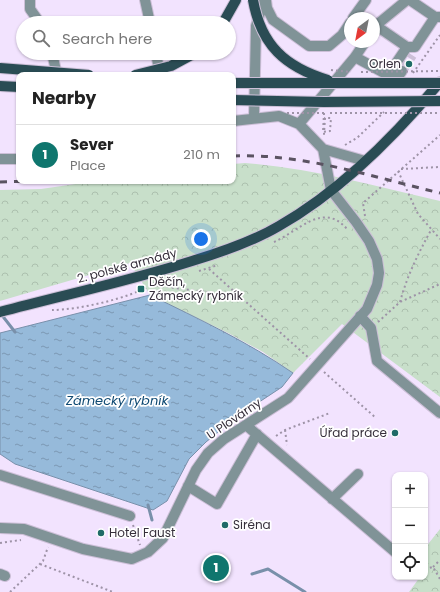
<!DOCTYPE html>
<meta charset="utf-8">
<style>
:root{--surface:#fff;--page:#f2f2f2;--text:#222;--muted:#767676;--line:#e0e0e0;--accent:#0f766e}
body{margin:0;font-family:Poppins,sans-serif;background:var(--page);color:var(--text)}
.controls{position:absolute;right:12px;bottom:12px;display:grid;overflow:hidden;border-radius:8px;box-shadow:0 1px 3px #0004}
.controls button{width:36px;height:36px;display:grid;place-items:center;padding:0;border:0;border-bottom:1px solid var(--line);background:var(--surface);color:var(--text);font:20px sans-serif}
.compass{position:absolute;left:344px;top:12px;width:36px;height:36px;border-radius:50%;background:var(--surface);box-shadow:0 1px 3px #0004;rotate:212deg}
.you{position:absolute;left:201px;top:239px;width:14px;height:14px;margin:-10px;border:3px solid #fff;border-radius:50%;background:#1a73e8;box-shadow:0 0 0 6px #1a73e833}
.badge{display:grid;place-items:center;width:26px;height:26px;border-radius:50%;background:var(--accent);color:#fff;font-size:13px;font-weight:700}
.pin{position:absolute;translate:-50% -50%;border:2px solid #fff;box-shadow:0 1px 4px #0006}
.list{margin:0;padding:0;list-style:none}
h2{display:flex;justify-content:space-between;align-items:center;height:52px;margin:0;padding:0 16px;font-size:17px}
h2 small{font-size:13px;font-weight:400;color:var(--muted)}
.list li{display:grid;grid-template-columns:26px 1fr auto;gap:12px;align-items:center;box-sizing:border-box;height:60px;padding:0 16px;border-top:1px solid var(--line)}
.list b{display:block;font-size:15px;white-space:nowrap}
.list p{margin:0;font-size:13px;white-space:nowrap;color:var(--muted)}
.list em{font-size:13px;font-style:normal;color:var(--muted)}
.icon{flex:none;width:22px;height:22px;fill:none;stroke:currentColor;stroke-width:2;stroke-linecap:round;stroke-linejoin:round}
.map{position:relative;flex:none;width:440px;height:592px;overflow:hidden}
.search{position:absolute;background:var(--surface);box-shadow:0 1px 3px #0004;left:16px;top:16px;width:220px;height:44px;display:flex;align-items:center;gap:10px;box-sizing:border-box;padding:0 14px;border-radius:22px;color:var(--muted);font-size:15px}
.panel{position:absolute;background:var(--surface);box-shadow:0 1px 3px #0004;left:16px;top:72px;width:220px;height:112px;border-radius:8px}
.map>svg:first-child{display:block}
</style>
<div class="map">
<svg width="440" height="592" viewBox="0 0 440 592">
<defs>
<pattern id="park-crowns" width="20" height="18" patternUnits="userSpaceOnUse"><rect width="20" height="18" fill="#c8dfca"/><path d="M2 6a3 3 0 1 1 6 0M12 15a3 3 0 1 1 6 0" fill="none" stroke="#acc0ae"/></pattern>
<pattern id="water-ripples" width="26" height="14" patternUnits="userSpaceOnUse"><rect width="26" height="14" fill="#96bada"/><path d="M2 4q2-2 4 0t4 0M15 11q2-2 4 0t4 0" fill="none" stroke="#7b98b2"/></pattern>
</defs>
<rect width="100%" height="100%" fill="#f2e3fe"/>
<path fill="url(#park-crowns)" d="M245,163C311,168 375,186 440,201V397L342,324L293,373L263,352L228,333L150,295L130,263L0,301V190L41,189L96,181H233V164Z
M440,529V592H409L420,577H425V548Z"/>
<path fill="url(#water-ripples)" stroke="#7990aa" d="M150,295C199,319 248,342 293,373L282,387L238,416L206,442L189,459L167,501L153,510L15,464L0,454V333Z"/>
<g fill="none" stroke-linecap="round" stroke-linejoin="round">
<path stroke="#7990aa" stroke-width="3" d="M1,314L15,332
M148,505L152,520
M252,574L268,569L305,592"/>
<path stroke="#ccbfd7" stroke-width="10" stroke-dasharray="10 5" stroke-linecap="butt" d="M402,71L412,55"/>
<defs>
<path id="minor" d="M30,0V9L40,23
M145,0L150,23
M266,0L267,8L273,20L309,46H329L342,35L350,23
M410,0L435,17H440
M353,18L366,0
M375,25L407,47
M374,27L407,0
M52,53L57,75
M156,53L160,75
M355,57L388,75L407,47H415L435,17
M388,75L397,78L402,71
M254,118L256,26L264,0
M299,124L355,57L365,42
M323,149L365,161
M0,159H19
M360,316L371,328L377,361L440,413
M247,426L395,552
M0,475L130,516
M188,486L217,504L257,434
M332,499L358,474
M0,528L24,529L83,549L132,559L148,552L163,538L196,470L208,453L224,439L288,398L367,309L377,285L379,273L377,259L369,241L356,222L331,190L323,149L299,124L279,116L233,121
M0,574L5,576"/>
<path id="major" d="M223,23L236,0
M0,86L19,87
M0,312C64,295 129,281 192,261C222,252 252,242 279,226C341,191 395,136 440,82"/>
</defs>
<use href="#minor" stroke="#ccbfd7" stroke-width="12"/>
<use href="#major" stroke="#ccbfd7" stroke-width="12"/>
<path stroke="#9e93a7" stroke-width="2" stroke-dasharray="2 3" stroke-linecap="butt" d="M413,73L440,35
M324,113L323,132L330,131L331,118H325L324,134V136
M345,145L357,138L384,112
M401,169L440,167
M398,171L418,214L440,239
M365,216L363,203L440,135
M274,242C299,231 323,201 347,229
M209,269L310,359
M199,271L218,265
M152,285L239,296
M400,302C407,276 418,254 431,230
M52,310C78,310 131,298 153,284
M378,322L400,302L440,284
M324,372L376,418
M285,430L287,445
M276,436L285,430L330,413
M133,525L140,545
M0,543L21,540
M40,564L113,592
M433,567L440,560
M425,569L433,567L440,579
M10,592L43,561L48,547"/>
<use href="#minor" stroke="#809397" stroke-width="10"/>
<use href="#major" stroke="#2a4c54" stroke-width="10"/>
<path stroke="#5b5362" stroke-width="3" stroke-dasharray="7 7" stroke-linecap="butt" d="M233,156C302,153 373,177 440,193
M0,182L34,181"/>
<defs>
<path id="major-bridge" d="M253,0C261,45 285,67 328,80
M0,68L89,75
M135,75L171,66L195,53
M233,83H440
M233,100L324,102L440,101"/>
</defs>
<use href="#major-bridge" stroke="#ccbfd7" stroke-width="12" stroke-linecap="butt"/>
<path stroke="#9e93a7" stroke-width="2" stroke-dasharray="2 3" stroke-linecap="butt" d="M331,70L351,72
M361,72L440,71
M287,113H324
M330,113H440"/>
<use href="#major-bridge" stroke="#2a4c54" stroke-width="10"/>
</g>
<g fill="#1f6b67" stroke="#fff" stroke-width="1.5">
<circle cx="409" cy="64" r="4"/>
<rect x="137" y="285" width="8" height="8" rx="2"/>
<circle cx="395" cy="433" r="4"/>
<circle cx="225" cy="525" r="4"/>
<circle cx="101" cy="533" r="4"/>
</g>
<g text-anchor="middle" stroke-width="3.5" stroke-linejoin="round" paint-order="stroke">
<g font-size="12" fill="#362f3b" stroke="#fff" text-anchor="start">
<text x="401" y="68" text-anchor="end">Orlen</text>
<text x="149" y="286">Děčín,<tspan x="149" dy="14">Zámecký rybník</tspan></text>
<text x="387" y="437" text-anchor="end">Úřad práce</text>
<text x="233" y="529">Siréna</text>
<text x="109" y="537">Hotel Faust</text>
</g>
<g font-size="12" fill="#362f3b" stroke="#fff">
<text transform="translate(127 266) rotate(-15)" y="4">2. polské armády</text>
<text transform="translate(234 419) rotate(-34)" y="4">U Plovárny</text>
</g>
<g font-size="13" font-style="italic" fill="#0f4a73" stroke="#fff">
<text x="117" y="405">Zámecký rybník</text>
</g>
</g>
</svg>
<div class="controls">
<button>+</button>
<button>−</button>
<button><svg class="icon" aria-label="locate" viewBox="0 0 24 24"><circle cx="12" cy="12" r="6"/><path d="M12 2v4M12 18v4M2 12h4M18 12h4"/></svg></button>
</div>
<svg class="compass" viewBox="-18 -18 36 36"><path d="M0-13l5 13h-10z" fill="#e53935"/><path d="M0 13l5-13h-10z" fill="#767676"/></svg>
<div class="you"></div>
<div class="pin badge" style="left:216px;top:568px">1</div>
<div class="search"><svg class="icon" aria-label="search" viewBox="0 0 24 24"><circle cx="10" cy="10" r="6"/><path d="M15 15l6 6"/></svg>Search here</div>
<section class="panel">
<h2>Nearby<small></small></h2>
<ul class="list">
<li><span class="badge">1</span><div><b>Sever</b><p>Place</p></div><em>210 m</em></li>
</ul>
</section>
</div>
